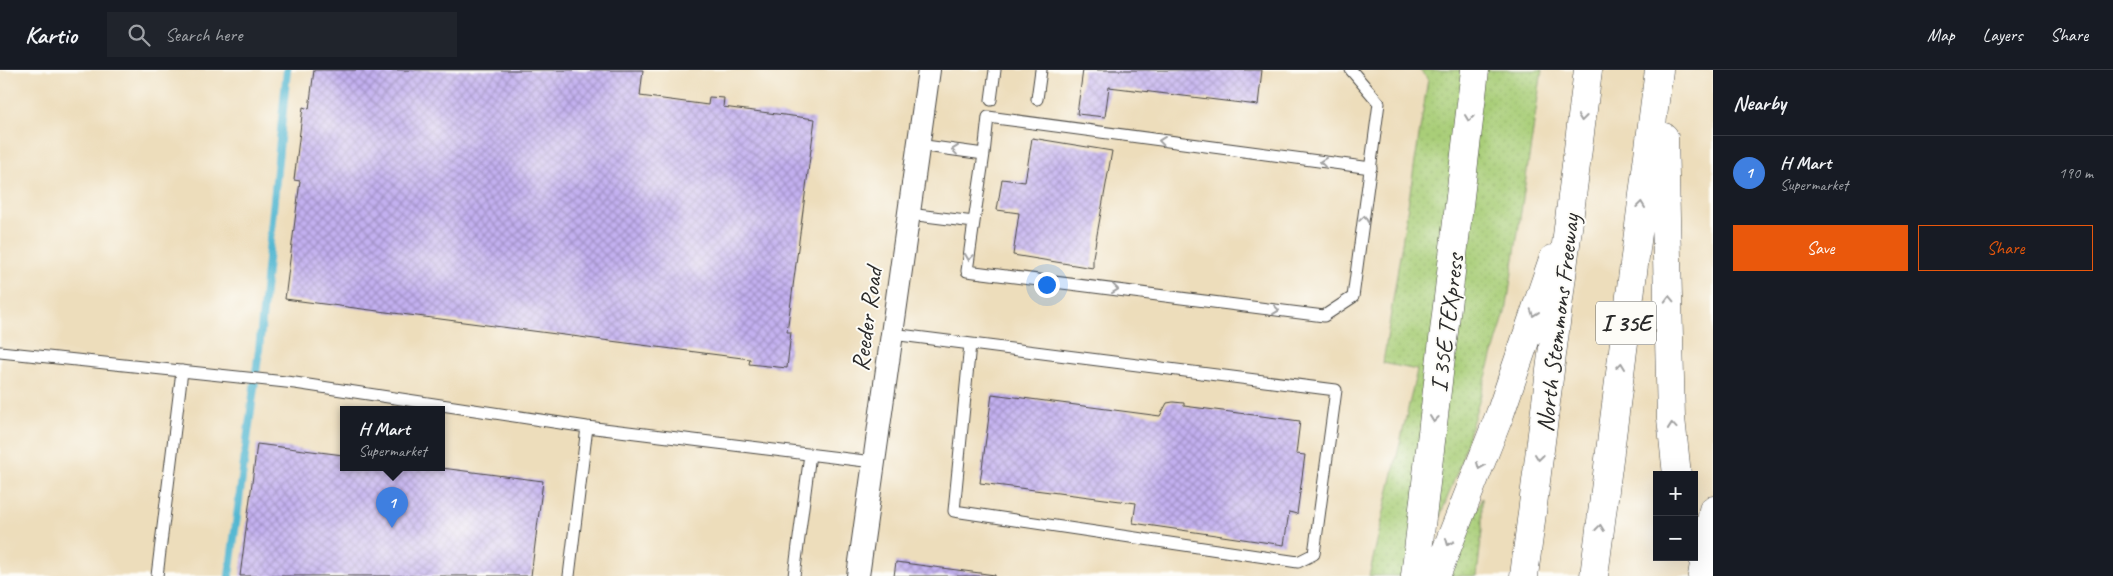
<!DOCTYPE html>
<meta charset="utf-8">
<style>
:root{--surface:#171b24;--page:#20242c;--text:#f1f3f6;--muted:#9ea1a6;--line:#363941;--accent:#ea580c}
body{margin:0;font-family:Caveat,sans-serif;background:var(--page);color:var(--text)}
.controls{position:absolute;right:15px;bottom:15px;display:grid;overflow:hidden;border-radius:0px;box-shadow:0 5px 20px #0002}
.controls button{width:45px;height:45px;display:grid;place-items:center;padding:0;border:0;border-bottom:1px solid var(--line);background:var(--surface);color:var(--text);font:25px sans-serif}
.you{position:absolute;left:1046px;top:214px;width:18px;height:18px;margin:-12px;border:4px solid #fff;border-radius:50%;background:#1a73e8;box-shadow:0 0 0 8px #1a73e833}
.badge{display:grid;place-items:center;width:32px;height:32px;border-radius:50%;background:var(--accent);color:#fff;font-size:16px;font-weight:700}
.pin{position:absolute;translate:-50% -41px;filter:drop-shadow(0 1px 2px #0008)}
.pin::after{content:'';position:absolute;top:26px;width:18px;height:15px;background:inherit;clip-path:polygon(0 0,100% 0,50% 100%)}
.popup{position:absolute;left:340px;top:336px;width:105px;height:65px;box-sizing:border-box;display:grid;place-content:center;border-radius:0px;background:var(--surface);filter:drop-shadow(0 1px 4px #0005);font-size:16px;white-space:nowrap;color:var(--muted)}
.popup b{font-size:19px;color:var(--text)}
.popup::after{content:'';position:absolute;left:50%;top:100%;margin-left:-10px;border:10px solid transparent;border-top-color:var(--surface)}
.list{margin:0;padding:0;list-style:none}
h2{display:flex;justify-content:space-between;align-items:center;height:65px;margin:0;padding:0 20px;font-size:21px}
h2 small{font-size:16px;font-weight:400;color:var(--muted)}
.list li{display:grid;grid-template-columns:32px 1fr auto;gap:15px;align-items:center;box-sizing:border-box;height:75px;padding:0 20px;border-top:1px solid var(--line)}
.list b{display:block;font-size:19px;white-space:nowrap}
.list p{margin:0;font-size:16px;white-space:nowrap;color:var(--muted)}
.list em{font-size:16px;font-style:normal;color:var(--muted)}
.actions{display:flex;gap:10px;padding:15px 20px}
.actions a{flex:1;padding:11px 0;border:1px solid var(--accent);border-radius:0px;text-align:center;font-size:18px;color:var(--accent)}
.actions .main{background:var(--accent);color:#fff}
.icon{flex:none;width:28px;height:28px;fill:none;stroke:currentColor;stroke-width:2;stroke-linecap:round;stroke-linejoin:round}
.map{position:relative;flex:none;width:1713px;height:506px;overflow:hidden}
header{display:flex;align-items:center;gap:30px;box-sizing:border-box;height:70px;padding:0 25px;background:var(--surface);border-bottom:1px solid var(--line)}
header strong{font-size:24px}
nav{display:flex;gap:28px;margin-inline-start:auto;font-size:18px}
.search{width:350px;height:45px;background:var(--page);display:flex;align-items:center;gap:12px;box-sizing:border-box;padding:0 18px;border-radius:0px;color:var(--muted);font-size:19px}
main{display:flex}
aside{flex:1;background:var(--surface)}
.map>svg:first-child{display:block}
</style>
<header>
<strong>Kartio</strong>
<div class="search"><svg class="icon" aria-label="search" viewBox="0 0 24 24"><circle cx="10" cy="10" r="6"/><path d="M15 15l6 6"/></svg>Search here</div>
<nav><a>Map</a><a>Layers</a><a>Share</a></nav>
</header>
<main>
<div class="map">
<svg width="1713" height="506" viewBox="0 0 1713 506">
<defs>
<pattern id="green-dots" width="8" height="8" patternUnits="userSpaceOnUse" patternTransform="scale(1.25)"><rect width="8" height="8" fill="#a9ce78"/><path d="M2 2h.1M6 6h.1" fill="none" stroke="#92b168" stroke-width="1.8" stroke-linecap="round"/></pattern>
<pattern id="building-cross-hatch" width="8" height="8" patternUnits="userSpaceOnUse" patternTransform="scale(1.25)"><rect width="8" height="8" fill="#c3b0f0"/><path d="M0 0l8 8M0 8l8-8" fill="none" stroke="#9f8fc3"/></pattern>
</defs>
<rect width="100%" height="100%" fill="#fdfcf7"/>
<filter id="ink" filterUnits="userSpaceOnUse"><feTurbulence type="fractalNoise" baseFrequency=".02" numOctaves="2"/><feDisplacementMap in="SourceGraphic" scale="10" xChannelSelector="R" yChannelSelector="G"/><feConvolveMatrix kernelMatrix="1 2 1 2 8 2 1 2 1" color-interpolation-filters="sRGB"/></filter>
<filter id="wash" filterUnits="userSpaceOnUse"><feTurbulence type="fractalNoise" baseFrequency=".0096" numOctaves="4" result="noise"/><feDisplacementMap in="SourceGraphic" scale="20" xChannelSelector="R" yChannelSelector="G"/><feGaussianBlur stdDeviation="1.12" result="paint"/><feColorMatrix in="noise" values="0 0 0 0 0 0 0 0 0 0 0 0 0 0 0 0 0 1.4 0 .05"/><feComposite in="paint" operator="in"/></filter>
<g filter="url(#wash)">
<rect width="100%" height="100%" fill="#edddbb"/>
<path fill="url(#green-dots)" stroke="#6a7c52" d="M1419,0H1542L1507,236L1460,395L1417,506H1369L1417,300L1383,293L1428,9Z
M1482,428V461L1477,506H1445Z"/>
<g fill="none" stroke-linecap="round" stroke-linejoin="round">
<path stroke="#53b7d1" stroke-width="8" d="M229,506L259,280L287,0"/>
</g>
<g id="blocks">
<path fill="url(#building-cross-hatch)" d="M314,0H643L640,26L708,35L709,27L724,28L723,37L815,49L787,262H791L787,298L749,294L750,289L285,229L300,111L294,110L303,37L309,39Z
M1083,0H1262L1258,35L1109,17L1105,47L1077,44Z
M1032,68L1112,81L1093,187V198L1013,185L1019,143L997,140L1002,109L1025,112Z
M992,324L1160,346L1167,333L1173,332L1184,333V336L1300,351L1296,384L1305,385L1297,444L1289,442L1284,475L1133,453L1136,433L980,413Z
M257,374L343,385V397H434L543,411L531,506H240Z
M896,492L995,505V506H894Z"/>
</g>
</g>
<g filter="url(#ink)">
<use href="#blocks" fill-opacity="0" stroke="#484641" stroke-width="1"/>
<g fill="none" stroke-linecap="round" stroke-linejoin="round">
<defs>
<path id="service" d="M1037,29L1041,0
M991,30L995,0
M918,75L984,84L988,47L1371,98
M909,144L974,152L967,201L1324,246L1353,227L1379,33L1351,0
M974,152L984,84
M892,264L1336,320L1314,484L1298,492L954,441L970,274
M0,282L295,313L587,357L873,392
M157,506L182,301
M569,506L587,357
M794,506L810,384"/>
<path id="minor" d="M858,506L929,0"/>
<path id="motorway" d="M1664,67L1671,348L1677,405
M1415,506L1475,0
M1436,506L1500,344L1553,189
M1524,506L1588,0
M1594,506L1659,0
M1702,506L1713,440"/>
</defs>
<use href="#service" stroke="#484641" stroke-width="13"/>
<use href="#minor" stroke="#484641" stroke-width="24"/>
<use href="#motorway" stroke="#484641" stroke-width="29"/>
<use href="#service" stroke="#fff" stroke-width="11"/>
<use href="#minor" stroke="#fff" stroke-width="22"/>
<use href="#motorway" stroke="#fff" stroke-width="28"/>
</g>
<defs><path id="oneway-chevron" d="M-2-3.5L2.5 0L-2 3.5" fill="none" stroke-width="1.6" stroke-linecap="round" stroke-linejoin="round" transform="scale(1.25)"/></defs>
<g stroke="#a0a0a0">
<use href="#oneway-chevron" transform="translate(1469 48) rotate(97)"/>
<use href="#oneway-chevron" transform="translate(1582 48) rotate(97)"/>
<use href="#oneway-chevron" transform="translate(1162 71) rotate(-173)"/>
<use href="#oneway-chevron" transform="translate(955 80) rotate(-173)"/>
<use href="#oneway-chevron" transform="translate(1323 92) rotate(-173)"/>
<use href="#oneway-chevron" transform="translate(1641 135) rotate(-83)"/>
<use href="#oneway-chevron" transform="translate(1364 149) rotate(-82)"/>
<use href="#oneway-chevron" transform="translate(969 187) rotate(98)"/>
<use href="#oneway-chevron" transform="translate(1115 219) rotate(7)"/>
<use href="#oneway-chevron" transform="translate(1669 229) rotate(-92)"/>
<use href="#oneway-chevron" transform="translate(1276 240) rotate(7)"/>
<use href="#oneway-chevron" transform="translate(1534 243) rotate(109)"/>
<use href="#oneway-chevron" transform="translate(1621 296) rotate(-83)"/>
<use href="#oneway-chevron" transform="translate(1434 349) rotate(97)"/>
<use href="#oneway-chevron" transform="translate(1672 356) rotate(-95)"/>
<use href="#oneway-chevron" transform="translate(1539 387) rotate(97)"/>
<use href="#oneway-chevron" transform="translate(1480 396) rotate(112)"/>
<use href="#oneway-chevron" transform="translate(1600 458) rotate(-83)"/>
<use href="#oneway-chevron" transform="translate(1449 472) rotate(112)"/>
</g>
</g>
<g text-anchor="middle" stroke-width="4" stroke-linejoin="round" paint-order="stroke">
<rect fill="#fdfcf7" stroke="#6a6a68" stroke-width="1" x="1596" y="231.5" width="60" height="43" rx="4"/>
<g font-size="24" font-weight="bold" fill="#2b2b2b">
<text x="1626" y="261">I 35E</text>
</g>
<g font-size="25" fill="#2b2b2b" stroke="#fdfcf7">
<text transform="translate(866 249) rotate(-82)" y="9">Reeder Road</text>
<text transform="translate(1446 253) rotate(-83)" y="9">I 35E TEXpress</text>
<text transform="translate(1557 253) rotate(-83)" y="9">North Stemmons Freeway</text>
</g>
</g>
</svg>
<div class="controls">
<button>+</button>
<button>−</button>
</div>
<div class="you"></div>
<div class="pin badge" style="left:392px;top:458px;background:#3f7fe0">1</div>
<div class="popup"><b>H Mart</b>Supermarket</div>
</div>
<aside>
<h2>Nearby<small></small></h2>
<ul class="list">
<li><span class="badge" style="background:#3f7fe0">1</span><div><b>H Mart</b><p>Supermarket</p></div><em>190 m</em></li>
</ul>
<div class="actions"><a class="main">Save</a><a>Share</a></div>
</aside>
</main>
